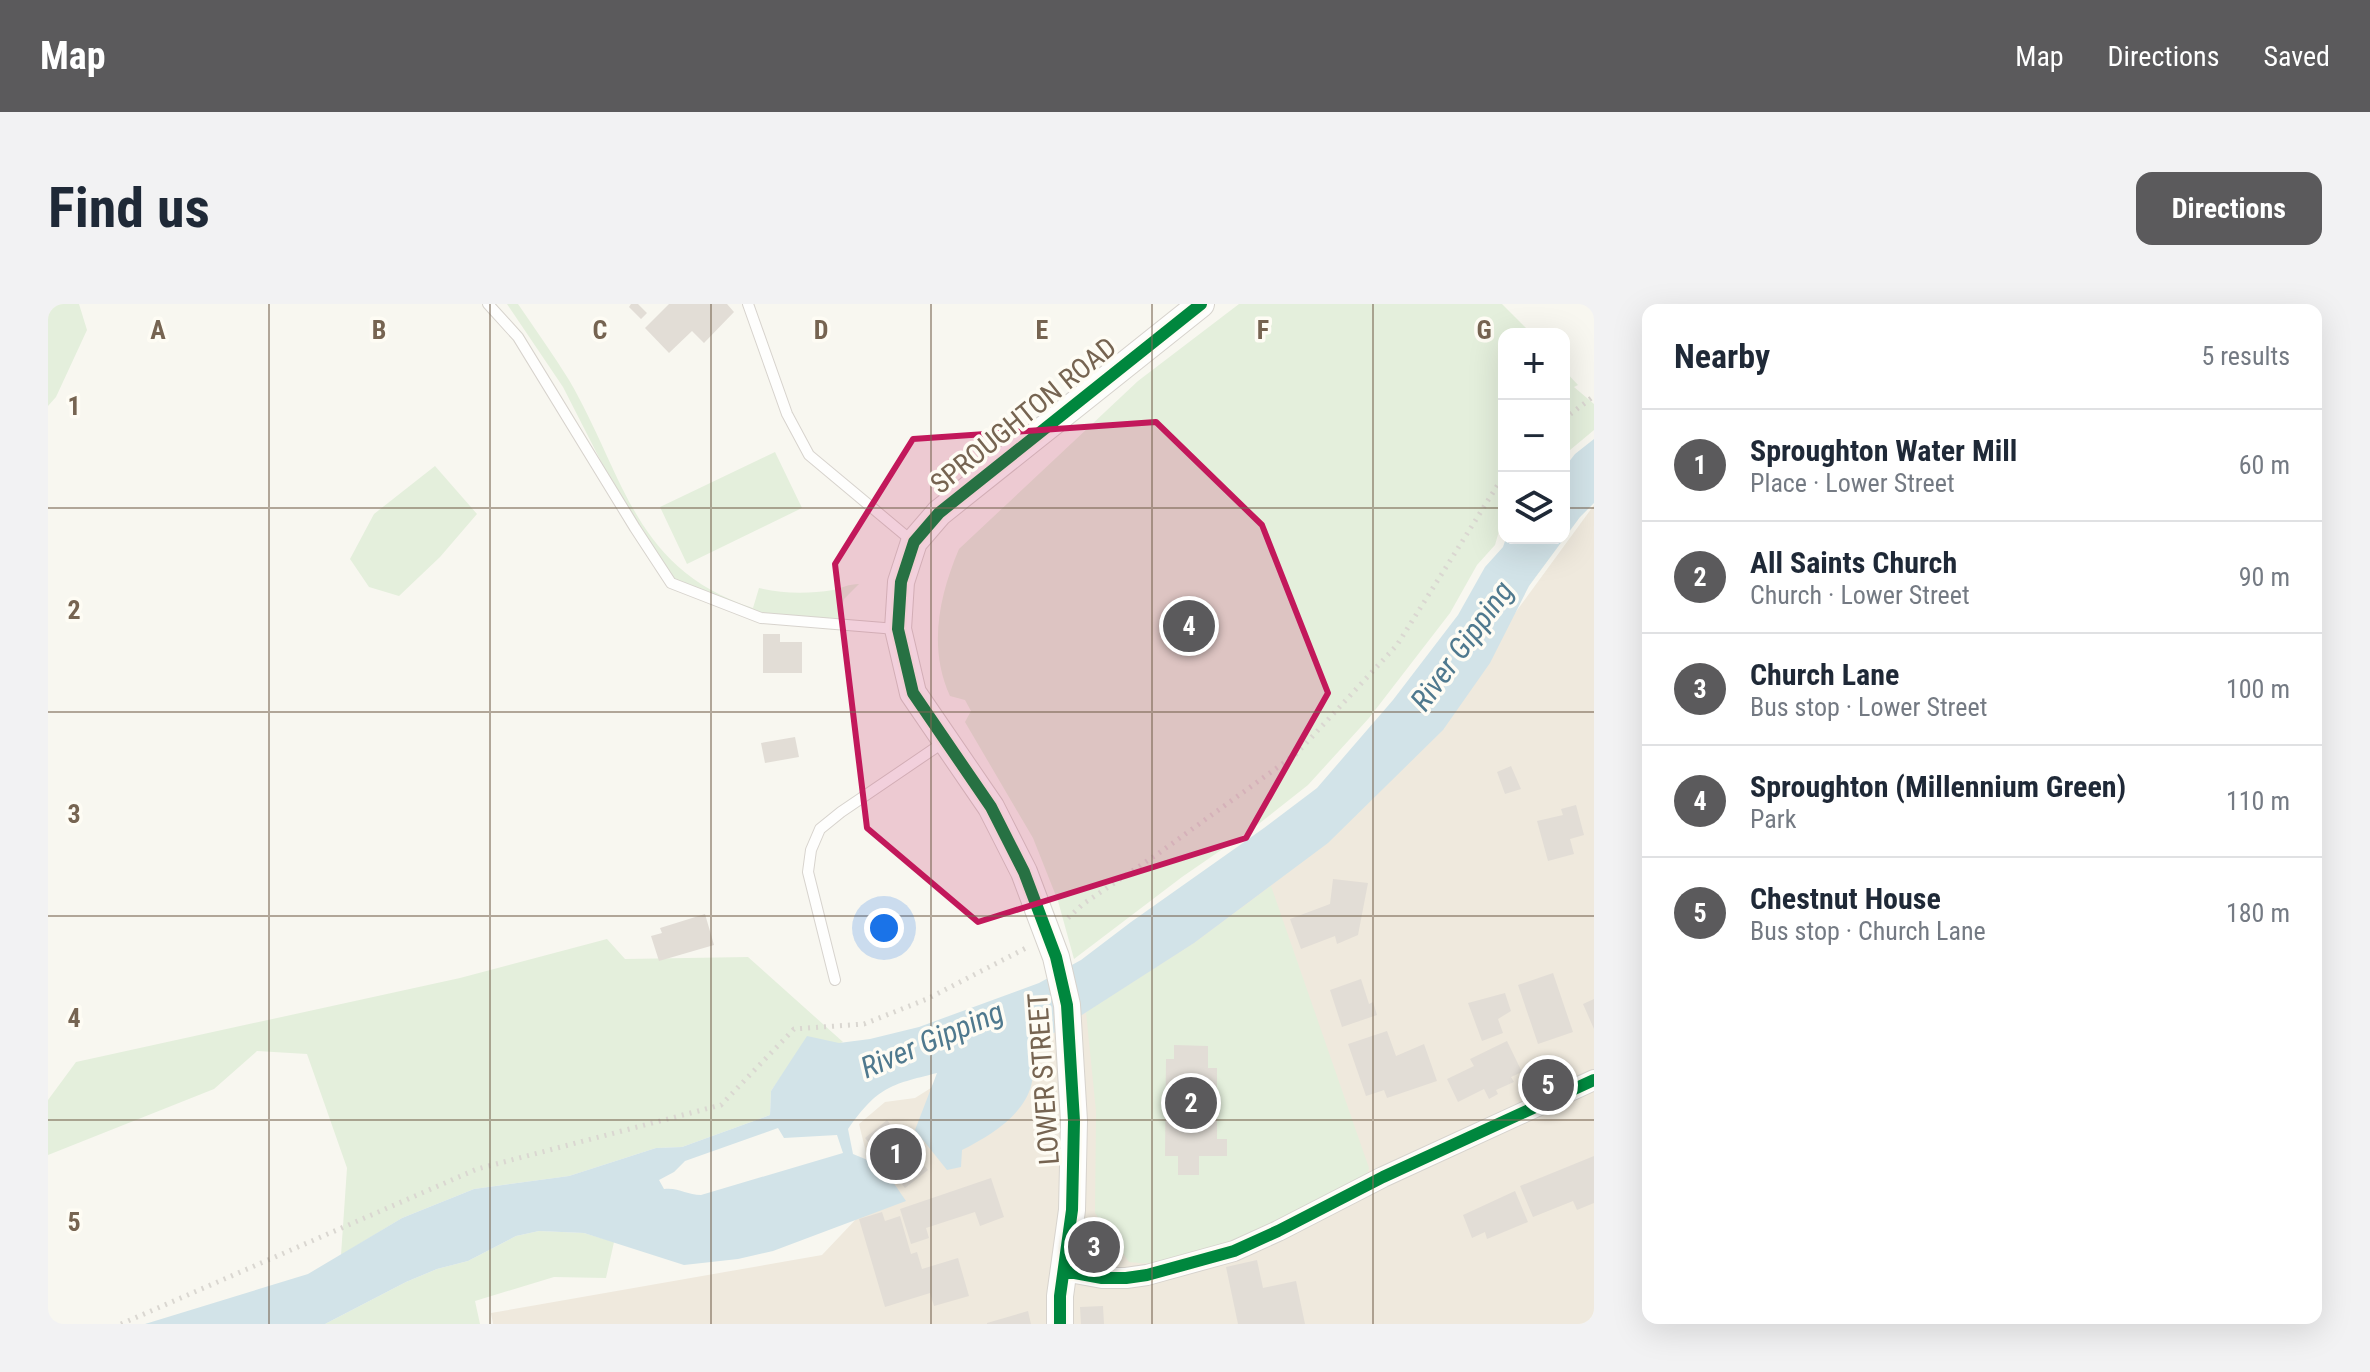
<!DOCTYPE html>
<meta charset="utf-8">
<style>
:root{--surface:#fff;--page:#f2f2f3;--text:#1f2937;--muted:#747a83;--line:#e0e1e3;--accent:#5b5a5c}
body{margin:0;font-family:"Roboto Condensed",sans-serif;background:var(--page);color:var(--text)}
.controls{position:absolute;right:24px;top:24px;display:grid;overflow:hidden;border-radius:16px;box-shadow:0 8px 32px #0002}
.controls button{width:72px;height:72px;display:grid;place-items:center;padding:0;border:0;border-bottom:2px solid var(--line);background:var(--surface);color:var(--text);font:40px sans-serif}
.you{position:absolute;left:836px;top:624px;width:28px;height:28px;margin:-20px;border:6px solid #fff;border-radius:50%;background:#1a73e8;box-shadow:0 0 0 12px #1a73e833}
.badge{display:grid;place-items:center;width:52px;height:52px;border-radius:50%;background:var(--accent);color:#fff;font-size:26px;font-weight:700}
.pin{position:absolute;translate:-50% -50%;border:4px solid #fff;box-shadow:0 2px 8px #0006}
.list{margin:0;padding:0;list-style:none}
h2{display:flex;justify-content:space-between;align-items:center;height:104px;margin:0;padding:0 32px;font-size:34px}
h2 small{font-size:26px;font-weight:400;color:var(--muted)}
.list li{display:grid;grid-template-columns:52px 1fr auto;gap:24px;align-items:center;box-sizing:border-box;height:112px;padding:0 32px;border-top:2px solid var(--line)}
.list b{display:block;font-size:30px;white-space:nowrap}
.list p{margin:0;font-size:26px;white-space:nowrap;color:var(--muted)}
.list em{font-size:26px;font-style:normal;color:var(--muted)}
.icon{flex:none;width:44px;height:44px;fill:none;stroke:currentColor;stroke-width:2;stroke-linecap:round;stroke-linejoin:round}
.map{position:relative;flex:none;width:1546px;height:1020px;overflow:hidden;border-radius:16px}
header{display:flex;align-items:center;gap:48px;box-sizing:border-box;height:112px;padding:0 40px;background:var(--accent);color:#fff}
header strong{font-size:38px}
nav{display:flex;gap:44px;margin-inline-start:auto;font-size:28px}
.intro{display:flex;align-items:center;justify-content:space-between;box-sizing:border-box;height:192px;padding:0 48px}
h1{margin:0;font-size:56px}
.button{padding:20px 36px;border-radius:16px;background:var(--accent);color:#fff;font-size:28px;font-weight:700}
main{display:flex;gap:48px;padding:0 48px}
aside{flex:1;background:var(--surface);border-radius:16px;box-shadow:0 8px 32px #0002}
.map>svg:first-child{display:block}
</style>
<header>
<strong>Map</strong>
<nav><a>Map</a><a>Directions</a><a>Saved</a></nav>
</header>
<div class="intro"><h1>Find us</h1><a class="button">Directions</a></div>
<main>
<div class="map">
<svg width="1546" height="1020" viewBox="0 0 1546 1020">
<rect width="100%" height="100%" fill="#f8f7f0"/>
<path fill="#efe9dd" d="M1546,201V1020H445L443,1009L774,951L829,893L811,820L837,798L867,794L1136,625L1356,461Z"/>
<path fill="#e4efdc" d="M0,0H31L39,26L8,93L0,102Z
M459,0H470C487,25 505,50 521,76C577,172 585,265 705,304L711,284C735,290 761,290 785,286C794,284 801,280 811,280L796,295L790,315L694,312L625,276L587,224L515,83Z
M1191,0H1454L1484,30H1456V222L1451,227L1447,241L1429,261L1402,309L1321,414L1260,481L1208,522L1134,573L1026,655L1010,597L985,534L917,418L923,407L917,396L902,392C880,344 891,292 911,245L1090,77Z
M1516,66L1530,81L1526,83L1546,100V126L1516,151Z
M727,148L754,204L639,260L612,203Z
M387,162L429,210L392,253L351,292L321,283L302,255L326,210Z
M1223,582L1321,864L1319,871C1264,899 1140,969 1081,958L1047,909L1048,807L1038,708L1146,639Z
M559,635L577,655L700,653L795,738L739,764L723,787L722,811L634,843L608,844L521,872L426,885L354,914L293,951L299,864L259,750L209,747L166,785L0,851V796L28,758L412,674Z
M491,927L536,929L566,938L558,974L506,973L427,997L432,1020H277L358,978L389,965L420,957L468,932Z"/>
<path fill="#d2e3e8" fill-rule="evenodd" d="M1546,135V199L1532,213L1481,282L1442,359L1395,426L1280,539L1146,639L998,734C982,750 989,762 983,782C975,812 940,833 914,846L913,863L899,866L867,826L889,769C841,781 830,783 800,825L805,850L834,862L858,897L725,947L690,955L636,961L536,929L491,927L468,932L420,957L389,965L358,978L277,1020H97L260,970L354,914L426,885L521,872L608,844L634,843L722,811L723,787L759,732L791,739L822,735L871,723L991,679L1033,656L1083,618L1216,524L1269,484L1345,396L1410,311L1437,263L1455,243L1458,234H1516V164L1527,150ZM730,824L736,834L789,831L795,849L653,891C639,891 630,883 616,885L611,876L626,868L637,857Z"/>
<path fill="#e2ddd6" d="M583,0H590L599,9L593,15L581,3Z
M621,0H679L686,8L656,39L644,27L621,49L597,24Z
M715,330H732V338H754V369H715Z
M747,433L751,453L717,459L713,439Z
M1463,462L1473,485L1457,490L1449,468Z
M1528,501L1536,531L1522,535L1526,550L1500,557L1489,517L1515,511L1513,505Z
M1285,575L1320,579L1310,631L1289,640L1287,632L1253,645L1242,615L1282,600Z
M657,610L666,641L611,657L603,632L614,629L612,624Z
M1505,669L1525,728L1490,740L1470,681Z
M1313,675L1321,700L1325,698L1329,711L1294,723L1282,686Z
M1457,689L1463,707L1450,715L1455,729L1434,737L1420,699Z
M1546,695V725L1535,700Z
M1339,727L1348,752L1376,740L1389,777L1339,794L1336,786L1318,792L1300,740Z
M1459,737L1474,768L1463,773L1466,778L1448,786L1450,790L1441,795L1436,785L1410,798L1399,775L1426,762L1422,755Z
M1126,741L1160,742V764H1169V835H1179V852H1151V871H1130V852H1117L1118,755H1126Z
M839,816L880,866L857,884L817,834Z
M1546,852V899L1529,906L1525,897L1485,913L1472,882Z
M943,874L956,913L932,922L927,908L878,924L881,934L863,940L852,905Z
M1467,887L1480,918L1439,935L1437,928L1424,934L1415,911Z
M834,908L837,917L852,912L863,950L869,948L874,965L910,954L921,992L886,1002L882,989L837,1003L811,915Z
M1209,956L1215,984L1248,977L1257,1020H1190L1178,963Z
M1055,1002L1056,1020H1033L1032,1003Z
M980,1007L983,1020H939V1019Z"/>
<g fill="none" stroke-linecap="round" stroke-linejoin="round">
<defs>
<path id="service" d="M440,0L470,33L587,224L623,279L713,314L848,325
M700,0L739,110L761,151L864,237
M787,676L760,568L763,546L772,525L793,508L896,438"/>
<path id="minor" d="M1016,967L1054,974H1078L1099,971L1186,947L1230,927L1335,873L1546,776"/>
<path id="tertiary" d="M1012,1020V992L1024,906L1026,817L1019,701L1008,653L976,568L943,503L865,389L850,325L853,278L866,238L891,209L1153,0"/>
</defs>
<use href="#service" stroke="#d7d3cd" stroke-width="12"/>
<use href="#minor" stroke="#d7d3cd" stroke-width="22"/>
<use href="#tertiary" stroke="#d7d3cd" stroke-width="28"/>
<path stroke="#dad7d1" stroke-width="5" stroke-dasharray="2 6" stroke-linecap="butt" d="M1516,115L1546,92
M1020,614L1035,600L1111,549L1248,450L1349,341L1456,171
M73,1020L429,865L673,801L746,725L816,720L879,695L980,643"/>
<use href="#service" stroke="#fefefd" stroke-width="10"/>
<use href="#minor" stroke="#fefefd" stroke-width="20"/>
<use href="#tertiary" stroke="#fefefd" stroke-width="26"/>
<defs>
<path id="cycleway" d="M1016,967L1054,974H1078L1099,971L1186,947L1230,927L1335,873L1546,776
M1012,1020V992L1024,906L1026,817L1019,701L1008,653L976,568L943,503L865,389L850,325L853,278L866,238L891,209L1153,0"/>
</defs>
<use href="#cycleway" stroke="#fefcf4" stroke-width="17"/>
<use href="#cycleway" stroke="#00873e" stroke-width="12"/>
</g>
<path fill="#c2185b" fill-opacity="0.2" stroke="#c2185b" stroke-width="6" stroke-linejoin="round" d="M1108,118L1214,221L1280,389L1198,534L930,618L819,524L787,260L865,135Z"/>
<path fill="none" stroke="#766451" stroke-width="2" stroke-opacity="0.55" d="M221,0V1020M442,0V1020M663,0V1020M883,0V1020M1104,0V1020M1325,0V1020M0,204H1456M1516,204H1546M0,408H1546M0,612H1546M0,816H1546"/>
<g text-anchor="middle" stroke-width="7" stroke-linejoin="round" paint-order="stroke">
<g font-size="28" fill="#766451" stroke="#fefcf4">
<text transform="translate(975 111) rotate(-39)" y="10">SPROUGHTON ROAD</text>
<text transform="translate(995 775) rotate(-94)" y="10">LOWER STREET</text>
</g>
<g font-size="30" font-style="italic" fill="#4f798e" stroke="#fefcf4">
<text transform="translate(1414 342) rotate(-54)" y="10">River Gipping</text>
<text transform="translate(884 736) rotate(-23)" y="10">River Gipping</text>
</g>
</g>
<g font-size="26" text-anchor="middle" font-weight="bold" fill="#766451" stroke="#fefcf4" stroke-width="7" stroke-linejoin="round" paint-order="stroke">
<text x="110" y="35">A</text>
<text x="331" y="35">B</text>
<text x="552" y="35">C</text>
<text x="773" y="35">D</text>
<text x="994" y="35">E</text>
<text x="1215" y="35">F</text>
<text x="1436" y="35">G</text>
<text x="26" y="111">1</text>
<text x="26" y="315">2</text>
<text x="26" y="519">3</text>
<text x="26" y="723">4</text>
<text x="26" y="927">5</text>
</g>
</svg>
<div class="controls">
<button>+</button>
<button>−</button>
<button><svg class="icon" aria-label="layers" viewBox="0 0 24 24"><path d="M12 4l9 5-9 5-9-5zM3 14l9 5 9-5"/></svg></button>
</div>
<div class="you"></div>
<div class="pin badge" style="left:848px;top:850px">1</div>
<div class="pin badge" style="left:1143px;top:799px">2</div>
<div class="pin badge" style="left:1046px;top:943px">3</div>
<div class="pin badge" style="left:1141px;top:322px">4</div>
<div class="pin badge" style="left:1500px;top:781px">5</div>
</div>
<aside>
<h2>Nearby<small>5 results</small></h2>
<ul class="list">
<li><span class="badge">1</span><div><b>Sproughton Water Mill</b><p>Place · Lower Street</p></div><em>60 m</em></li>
<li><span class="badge">2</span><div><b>All Saints Church</b><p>Church · Lower Street</p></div><em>90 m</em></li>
<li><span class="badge">3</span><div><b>Church Lane</b><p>Bus stop · Lower Street</p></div><em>100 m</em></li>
<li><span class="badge">4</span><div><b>Sproughton (Millennium Green)</b><p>Park</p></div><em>110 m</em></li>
<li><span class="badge">5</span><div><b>Chestnut House</b><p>Bus stop · Church Lane</p></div><em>180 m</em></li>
</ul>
</aside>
</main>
